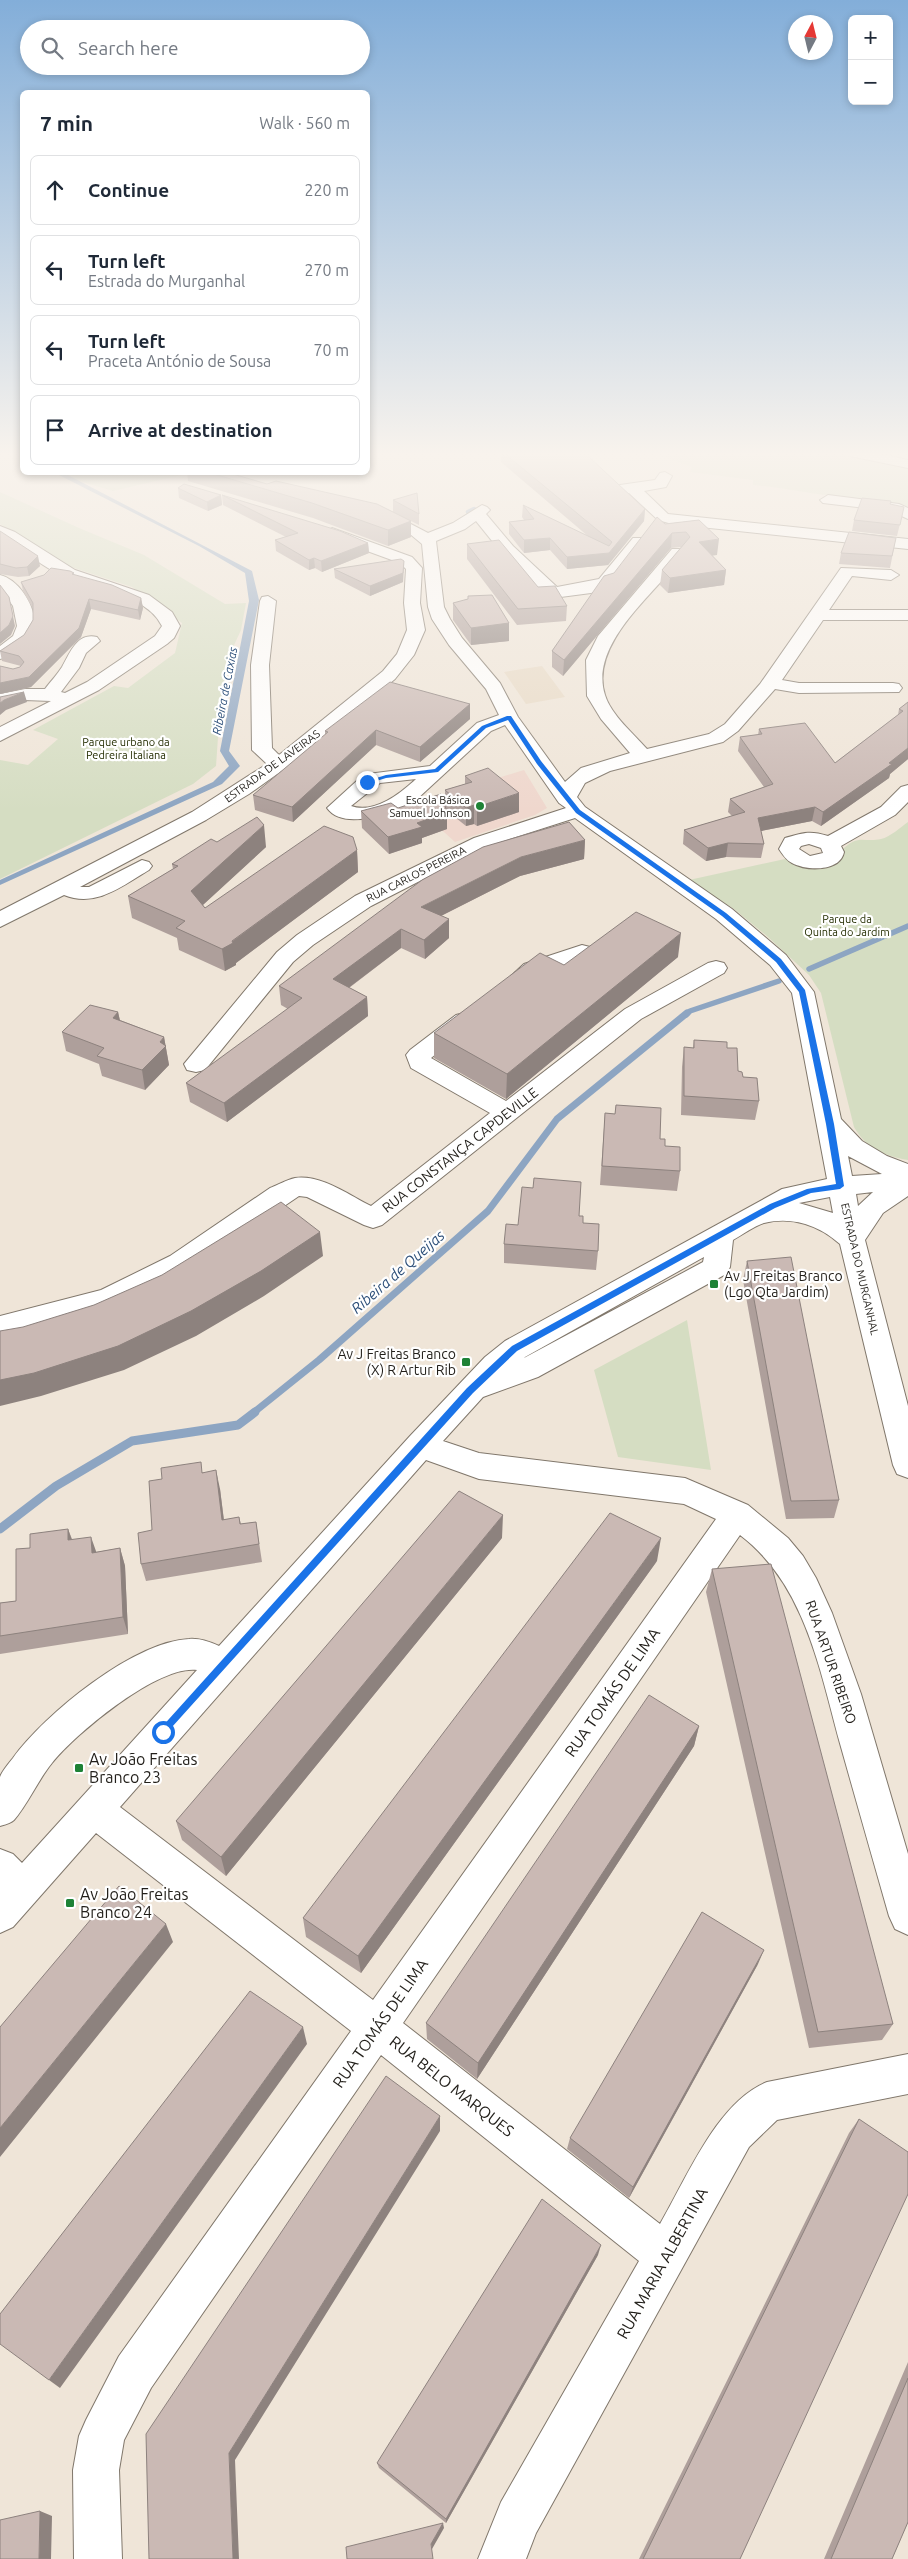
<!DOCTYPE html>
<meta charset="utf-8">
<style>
:root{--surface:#fff;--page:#f6f6f7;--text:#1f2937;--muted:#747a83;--line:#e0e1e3}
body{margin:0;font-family:Ubuntu,sans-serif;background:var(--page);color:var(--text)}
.controls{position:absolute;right:15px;top:15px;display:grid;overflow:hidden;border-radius:8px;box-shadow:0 2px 8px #0003}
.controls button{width:45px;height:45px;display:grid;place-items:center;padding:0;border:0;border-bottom:1px solid var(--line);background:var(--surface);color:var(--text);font:25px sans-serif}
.compass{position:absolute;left:788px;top:15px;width:45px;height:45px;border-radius:50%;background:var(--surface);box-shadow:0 2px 8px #0003;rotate:7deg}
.stop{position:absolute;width:15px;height:15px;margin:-11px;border:4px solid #1a73e8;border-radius:50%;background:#fff}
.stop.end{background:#1a73e8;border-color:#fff;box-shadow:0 1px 5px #0008}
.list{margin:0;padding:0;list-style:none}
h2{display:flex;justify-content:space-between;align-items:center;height:65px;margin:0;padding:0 20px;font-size:21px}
h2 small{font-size:16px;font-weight:400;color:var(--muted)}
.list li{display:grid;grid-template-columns:32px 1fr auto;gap:15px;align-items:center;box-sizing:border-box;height:70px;margin:0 10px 10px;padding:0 10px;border:1px solid var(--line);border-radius:8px}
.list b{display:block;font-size:19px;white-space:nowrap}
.list p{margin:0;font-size:16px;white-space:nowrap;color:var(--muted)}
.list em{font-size:16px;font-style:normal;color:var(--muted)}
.icon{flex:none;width:28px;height:28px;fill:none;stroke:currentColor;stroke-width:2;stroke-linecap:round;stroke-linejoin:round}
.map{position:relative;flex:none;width:908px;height:2559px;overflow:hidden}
.search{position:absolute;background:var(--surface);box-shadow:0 2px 8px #0003;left:20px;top:20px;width:350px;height:55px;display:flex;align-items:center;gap:12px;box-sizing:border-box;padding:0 18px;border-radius:28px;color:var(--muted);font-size:19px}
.panel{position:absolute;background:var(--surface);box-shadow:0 2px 8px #0003;left:20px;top:90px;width:350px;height:385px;border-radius:8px}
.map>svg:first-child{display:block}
</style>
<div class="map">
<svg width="908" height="2559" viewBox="0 0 908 2559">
<rect width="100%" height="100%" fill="#efe5d8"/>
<path fill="#e8dac6" d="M542,666L565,697L526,704L504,672Z"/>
<path fill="#efd7cd" d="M524,770L547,808L535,815L455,842L413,804Z"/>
<path fill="#d5ddc2" d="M653,453H836L887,463L908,458V507C883,498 857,499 831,496C805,493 779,487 753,485V480L690,472L692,467Z
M52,473H190L113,491Z
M0,492L79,528L144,555L225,604L246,603L241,630L229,656L220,709L216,766L193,784L0,879V760L28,765L58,739L33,730L114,686L128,688L175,653L182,623L132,587L71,567L0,524Z
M908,822V1160C884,1156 866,1148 854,1127L821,993L809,975L768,937L734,909L689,880L785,859L796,864L841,851C858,833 864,843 881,839C890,837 901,827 908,822Z
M687,1320L711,1470L618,1457L594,1370Z"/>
<path fill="#8da5c2" d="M55,473H64L252,571L259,600L229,751L240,766L222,784L0,885V880L213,782L229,766L220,751L249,601L245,573L199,546Z"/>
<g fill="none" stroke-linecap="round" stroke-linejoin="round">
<path stroke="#8da5c2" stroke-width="4.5" d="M468,512L474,509"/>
<path stroke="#8da5c2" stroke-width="5.5" d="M809,969L908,926
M686,1015L690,1011L779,981"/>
<path stroke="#8da5c2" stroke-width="7" d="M253,1413L319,1360L488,1211L557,1119L687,1013"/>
<path stroke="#8da5c2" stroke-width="9" d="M0,1529L56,1486L132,1441L238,1425L255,1412"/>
<defs>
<path id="minor" d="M665,472L672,476L666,487L644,491L668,514L908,539V549L672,524L658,520L629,493L620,495L612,490L620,485L655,480L660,473Z
M828,495L899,504L908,508V519L891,511L823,503L820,500Z
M482,505L487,507L490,510L486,514L513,546L557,587L599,579L633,538H645L647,541L611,587L591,593L553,598L547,597L501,552L476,521L465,529L436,541L444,607L450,619L462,638L500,683L518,717L565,782L581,768L630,753L601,719L587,696L586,660L598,636L672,549H684L686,552C659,591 588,642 605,695C611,715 634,734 647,749L709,734L725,724L760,684L841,568L891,570L899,575L891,580L852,576L829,610H908V620H823L782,680L799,683H893L899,684L902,688L899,692L799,693L775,689L738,731L723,742L610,771L585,783L577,797L585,807L732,909L786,955L814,992L841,1119L862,1141L887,1156L908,1164V1196L883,1213L865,1240L908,1406V1478L897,1474L893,1465L840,1244C819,1225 792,1216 764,1223C754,1226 742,1235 733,1240L730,1267L726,1274L538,1377L483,1397L443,1441L479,1453L685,1478L748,1505L788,1538L803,1556L816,1578L832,1613L861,1694L908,1854V1935L895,1929L889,1916C873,1860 857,1804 841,1747C820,1672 806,1585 740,1535L403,2023L660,2224C687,2178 717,2102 767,2082L908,2054V2094L777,2120L749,2147L536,2533L526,2559H478L501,2502L639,2261L381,2055L151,2388L124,2440L119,2470L122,2559H74L73,2470L79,2436L86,2420L119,2356L351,2031L96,1833L13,1927L0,1933V1849L13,1854L22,1863L197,1670C158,1665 76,1733 52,1763C38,1780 28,1804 14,1820C11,1823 4,1825 0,1826C0,1814 0,1788 0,1777C2,1771 9,1763 13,1758C45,1714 133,1642 189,1639C199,1638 210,1642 219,1646L410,1436L485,1357L505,1341L782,1189L827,1179L792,993L770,965L716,919L575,818L488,846L371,906L313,945L293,962L205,1070L196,1072L187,1070L184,1064L277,952L297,935L355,896L474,838L566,808L559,803L505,725L491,731L416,800C396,812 344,832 327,808L360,778L368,774L430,766L477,723L499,715L486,689L449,645L432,619L428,607L422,544L410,534L372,515L369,512L372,509H382L428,533L453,523ZM416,779C400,794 374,814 351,806L380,783ZM848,1156L882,1174L852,1176ZM873,1192L858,1206L856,1194ZM830,1197L833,1213L799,1203ZM704,1257L703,1262L524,1358L525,1357ZM426,1460L479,1479L684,1504L716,1519L373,2000L120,1807Z
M0,526L15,532L75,570L149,595L172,612L180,626L174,638L167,644L99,690L0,741V727L51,701L25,700L0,706V694L25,689H45C50,682 57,675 62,667C70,653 77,632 97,637L100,641L86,653L79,668L61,692L65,693L87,682L155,636L162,626C146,592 86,589 55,572C36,562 20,547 0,537Z
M332,528L412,557L422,568L420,603L425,630L414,655L395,679L294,762L249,794L206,820L80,887H89L142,860L149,862L152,866L149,870C122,886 96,908 64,895L0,927V911L192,812L267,764L252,750L251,665L260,601L262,597L268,596L276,601L269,665L272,748L279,755L383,671L397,654L407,630L404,603L406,569L400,563L326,536L324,533Z
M0,575C18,579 36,606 34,624C33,640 14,656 0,659V646L13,636L17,626L13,606L0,588Z
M908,785V802L895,815L841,846L844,852C840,872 807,871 792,863C786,860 783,855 779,849L785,838C803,833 809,830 828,836L881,807L901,787ZM809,844L821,848L823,853L810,856L799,849L801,846Z
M582,945L590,947L593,952L590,957L540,974L530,981L522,983L514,981L511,976L524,964Z
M716,961L724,963L727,968L724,973L641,1019L382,1225L373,1228L364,1225L307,1197L299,1196L190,1270L119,1306L0,1338V1316L101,1290L170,1256L270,1188C278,1185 286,1180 295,1178C320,1174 349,1195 371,1206L490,1113L411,1068L406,1055L410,1050L456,1015L464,1013L472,1015L476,1020L472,1025L431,1058L506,1101L625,1009L708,963Z"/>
<path id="highway" d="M848,453H876L908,460V468L850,456Z"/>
</defs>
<use href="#minor" stroke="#80776b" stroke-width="2"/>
<use href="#highway" stroke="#80776b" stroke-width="2"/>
<use href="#minor" fill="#fff" fill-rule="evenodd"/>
<use href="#highway" fill="#fff" fill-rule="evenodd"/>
</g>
<path fill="#ae9f9b" d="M501,453H583L645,509L644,521L608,565L567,569L550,550L524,553L509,534V522L524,520L522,517L523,505L589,537L501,462Z
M187,472H226L267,484L411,521V537L388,546L313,518L188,481Z
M178,488L221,495L222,505L208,511L179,498Z
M222,495L368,543L369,553L322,572L315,568L309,570L276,551L275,540L286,537L223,505Z
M393,500L419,514V525L393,512Z
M904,507L897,536L852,531L854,520Z
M699,520L717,555H712L726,570L724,585L668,593L660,585L662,570L681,547L671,548L563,676L552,667V651L614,573L665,524Z
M0,531L40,566L29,576L18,577L0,574Z
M896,538L890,568L839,564L841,553Z
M467,544L567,606L566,621L517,625L467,559Z
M404,561L403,582L370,596L335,578L334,569Z
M74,575L141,598L143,608L140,620L91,609L81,637L31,687L0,694V666L13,669L20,667L21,666L2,661L0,651L24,635L33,620V609L23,591L21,582Z
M453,603L509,623V641L471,645L453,620Z
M908,702V759L890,774L889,778L821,826L812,821L761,831L764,844L761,858L726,857L706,861L683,844L684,830L732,816L728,812L730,799L764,787L738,751L740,737L758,735L759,729L835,763L898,715L899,709Z
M470,704V719L420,762L376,745L293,822L255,810L253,795L325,735V731Z
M465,776L519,812L477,826L474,824L466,826L446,810L447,829L422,838V843L389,854L362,828L361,811L398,808H445V790L465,784Z
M585,840L584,859L520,876L441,916L449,938L425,959L401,948L349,988L367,997L368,1016L227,1122L190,1102L186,1083L288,1009L281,1005L279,986Z
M217,842L266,847L203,905L205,908L357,850L358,872L236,963V965L225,971L179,950L177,938L132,918L128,896L173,869L172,864Z
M678,957L506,1099L434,1058V1033L564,965Z
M118,1012L120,1020L164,1037L169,1065L145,1090L102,1076L99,1064L66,1051L62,1032Z
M694,1040L727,1048L738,1071L759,1101L755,1120L681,1115L682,1067L684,1047L693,1048Z
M616,1105L660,1139L680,1171L677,1191L600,1185L605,1113L615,1114Z
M579,1216L598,1251L596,1270L504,1263V1244L518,1225Z
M747,1261L839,1500L834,1518L786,1519L743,1280Z
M203,1472L220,1489L224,1520L239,1517L241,1524L256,1522L262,1562L146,1581L141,1564L152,1530Z
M68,1529L72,1539L96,1552L120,1548L125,1566L128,1634L0,1654V1603L16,1601L30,1548Z
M502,1538L226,1876L182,1840L176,1821Z
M657,1561L361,1973L306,1937L303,1918Z
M712,1569L893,2024L882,2040L809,2048L706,1592Z
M699,1726L694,1746L477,2079L427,2039L426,2023Z
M758,1964L629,2198L567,2149L570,2138Z
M859,2119L740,2559H639L849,2133Z
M598,2255L446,2523L379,2468L377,2463Z
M908,2362V2522L892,2559H824Z"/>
<path fill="#8d827e" d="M221,495L222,505L208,511L207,502Z
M645,509L644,521L608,565L567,569V557L609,553Z
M411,521V537L388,546V530Z
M672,533L671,548L563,676L564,660Z
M550,538V550L524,553V540Z
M719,539L717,555L697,558L699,542Z
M368,543L369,553L322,572L321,561Z
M38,556L40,566L29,576L27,567Z
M314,558L315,568L309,570V560Z
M404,561L403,582L370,596V586Z
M726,570L724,585L668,593L670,578Z
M9,597L15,626L11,635L0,644V633Z
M141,598L143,608L140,620L138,610Z
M89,599L91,609L81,637L31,687L0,694V683L29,677Z
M509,623V641L471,645V628Z
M24,692L27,702L6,710L0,715V703L4,700Z
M470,704V719L420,762V747Z
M376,730V745L293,822L292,807Z
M908,748V759L890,774L889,778L821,826L823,812Z
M519,793V812L477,826V807Z
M474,805V824L466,826V808Z
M815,807L812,821L756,832L758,818Z
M447,812V829L422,838V843L389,854L388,837L417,823Z
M264,825L266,847L194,913L191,891Z
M585,840L584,859L520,876L421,926V907L521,857Z
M728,843L726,857L706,861L708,848Z
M357,850L358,872L236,963V965L225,971L222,949Z
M449,919V938L425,959L424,940Z
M401,929V948L335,998L333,979Z
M681,933L678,957L506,1099L507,1074Z
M367,997L368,1016L227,1122L224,1103Z
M118,1012L122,1031L113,1018Z
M164,1037L169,1065L145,1090L142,1070Z
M320,1232L323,1256L264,1296L196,1336L124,1370L41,1396L0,1406V1380Z
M216,1470L220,1489L226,1538L222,1520Z
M503,1515L502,1538L226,1876L221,1857Z
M68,1529L74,1546L68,1540Z
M91,1537L97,1554L92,1553Z
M661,1538L657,1561L361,1973L358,1956Z
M120,1548L125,1566L128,1634L123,1617Z
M699,1726L694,1746L477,2079L478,2063Z
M166,1924L173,1942L0,2157V2128Z
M764,1950L758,1964L629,2198L633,2187Z
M303,2027L307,2044L60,2388L49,2380Z
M440,2116V2131L235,2460L239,2559H233L229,2453Z
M601,2245L598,2255L446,2523V2519Z
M40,2511L52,2516L51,2559H39Z
M443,2523L444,2528L432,2549L431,2544Z"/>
<path fill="#cab9b4" stroke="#8d827e" d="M504,453H583L589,457L645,509L609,553L567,557L550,538L524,540L509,522L534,519L523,505L609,546L612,542Z
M207,472H226L267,484L276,481L377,504L411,521L388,530L312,503Z
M184,484L221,495L207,502L178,488Z
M417,493L419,514L393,500Z
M222,495L340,531L368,543L321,561L314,558L309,560L275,540L298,533Z
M862,498L891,501L890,504L904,507L900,525L854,520Z
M657,517L665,524L699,520L719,539L699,542L726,570L670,578L662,570L690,537L686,532L672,533L564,660L552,651L604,576L614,573Z
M0,531L38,556L27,567L16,568L0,564Z
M849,532L896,538L892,556L841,553Z
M499,540L538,587L555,586L567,606L518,609L467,544Z
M401,559L404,561L403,573L370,586L334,569Z
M51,568L70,571L74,573L72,574L112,585L141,598L138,610L89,599L79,628L29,677L0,683V666L13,669L20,667L24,662L19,656L0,651L24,635L33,620V603L21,582L44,575Z
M0,585L9,597L13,616L9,625L0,633Z
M492,595L509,623L471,628L453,603L468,599V596Z
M390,682L470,704L420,747L376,730L292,807L253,795L328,732L325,731Z
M24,692L4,700L0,703V697Z
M908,702V748L889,763L892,764L823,812L815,807L758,818L764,844L728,843L708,848L684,830L745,812L730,799L773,784L740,737L762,734L759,729L805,723L835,763L903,711L899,709Z
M488,768L519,793L477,807L474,805L466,808L445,790L472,782L465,776Z
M441,794L447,812L417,823L422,827L388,837L361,811L391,803L398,808Z
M257,817L264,825L191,891L205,908L324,826L353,837L357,850L232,941L233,943L222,949L176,928L185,921L128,896L178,866L172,864L211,839L217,842Z
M569,822L585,840L521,857L421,907L449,919L424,940L401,929L333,979L367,997L224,1103L186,1083L302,998L279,986L422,880L483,847Z
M636,912L681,933L507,1074L434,1033L540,953L564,965Z
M90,1005L118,1012L113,1018L164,1037L160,1042L166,1046L142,1070L97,1056L104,1048L62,1032Z
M694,1040L727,1042V1048H737L738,1071L742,1072L743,1077L757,1078L759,1101L684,1096V1047L694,1048Z
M616,1105L661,1108L660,1139H665V1146L680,1147V1171L602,1166L605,1113L615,1114Z
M534,1178L581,1182L579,1216H583V1223L599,1224L598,1251L504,1244L506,1224L518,1225L522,1187L533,1188Z
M281,1202L320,1232L261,1271L191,1311L118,1346L34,1373L0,1380V1331L23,1327L94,1305L162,1275Z
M791,1257L839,1500L791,1501L747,1261Z
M201,1462L202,1473L216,1470L222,1520L239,1517L240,1524L256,1522L259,1544L141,1564L138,1533L152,1530L149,1481L162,1479L161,1468Z
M459,1491L503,1515L221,1857L176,1821Z
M610,1513L661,1538L358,1956L303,1918Z
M68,1529V1540L91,1537L92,1553L120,1548L123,1617L0,1636V1603L16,1601V1549L30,1548V1534Z
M771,1564L893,2024L818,2032L712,1569Z
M649,1695L699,1726L478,2063L426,2023Z
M119,1886L166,1924L0,2128V2027Z
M702,1912L764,1950L633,2187L570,2138Z
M250,1991L303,2027L49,2380L0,2344V2314Z
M386,2076L440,2116L229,2453L233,2559H149L146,2434Z
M859,2119L908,2152V2194L740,2559H643Z
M542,2199L601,2245L446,2519L377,2463Z
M908,2378V2522L892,2559H831Z
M40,2511L39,2559H0V2520Z
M443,2523L431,2544L433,2559H347L346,2547Z"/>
<linearGradient id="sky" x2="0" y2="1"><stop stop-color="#83aed9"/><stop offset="0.56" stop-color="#f8f3ed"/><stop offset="1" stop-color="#f8f3ed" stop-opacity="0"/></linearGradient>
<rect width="908" height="811" fill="url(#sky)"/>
<path fill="#1a73e8" d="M507,716H511L541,761L580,810L726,913L781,959L805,990L834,1124L844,1186L840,1189L811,1193L775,1208L517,1351L473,1393L163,1737L160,1736V1729L467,1388L512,1346L770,1204L807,1189L836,1184L826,1124L799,992L776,962L722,916L576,813L537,764L508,720L486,728L438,772L386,778L367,784L364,782L386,775L435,769L482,726Z"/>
<g fill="#1e8236" stroke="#fff" stroke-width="2">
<circle cx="480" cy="806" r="5"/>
<rect x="709" y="1279" width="10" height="10" rx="2.5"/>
<rect x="461" y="1357" width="10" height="10" rx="2.5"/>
<rect x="74" y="1763" width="10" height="10" rx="2.5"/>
<rect x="65" y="1898" width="10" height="10" rx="2.5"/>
</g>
<g text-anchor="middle" stroke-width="4.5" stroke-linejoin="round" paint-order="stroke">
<g font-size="11" fill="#252e02" stroke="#fff">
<text x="126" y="746">Parque urbano da<tspan x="126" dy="13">Pedreira Italiana</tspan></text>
<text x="847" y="923">Parque da<tspan x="847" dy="13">Quinta do Jardim</tspan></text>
</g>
<g font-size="11" fill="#221f1a" stroke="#fff">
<text transform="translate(272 766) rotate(-36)" y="4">ESTRADA DE LAVEIRAS</text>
<text transform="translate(416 874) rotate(-27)" y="4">RUA CARLOS PEREIRA</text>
<text transform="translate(860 1269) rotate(77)" y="4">ESTRADA DO MURGANHAL</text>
</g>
<g font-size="11" fill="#221f1a" stroke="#fff" text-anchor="end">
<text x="470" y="804">Escola Básica<tspan x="470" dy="13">Samuel Johnson</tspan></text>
</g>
<g font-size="12" font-style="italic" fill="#2e507a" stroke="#fff">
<text transform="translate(225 691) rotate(-79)" y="4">Ribeira de Caxias</text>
</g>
<g font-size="14" fill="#221f1a" stroke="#fff">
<text transform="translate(460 1150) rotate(-38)" y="5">RUA CONSTANÇA CAPDEVILLE</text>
<text transform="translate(831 1662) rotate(71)" y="5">RUA ARTUR RIBEIRO</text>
</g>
<g font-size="14" fill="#221f1a" stroke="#fff" text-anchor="start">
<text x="724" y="1281">Av J Freitas Branco<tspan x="724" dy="16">(Lgo Qta Jardim)</tspan></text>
<text x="456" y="1359" text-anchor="end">Av J Freitas Branco<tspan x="456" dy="16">(X) R Artur Rib</tspan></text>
</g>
<g font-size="15" font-style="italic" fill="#2e507a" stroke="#fff">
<text transform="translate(398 1272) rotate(-41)" y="5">Ribeira de Queijas</text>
</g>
<g font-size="16" fill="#221f1a" stroke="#fff">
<text transform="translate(612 1692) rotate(-55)" y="6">RUA TOMÁS DE LIMA</text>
<text transform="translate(380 2023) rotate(-55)" y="6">RUA TOMÁS DE LIMA</text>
<text transform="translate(452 2086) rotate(38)" y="6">RUA BELO MARQUES</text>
<text transform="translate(662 2263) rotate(-61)" y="6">RUA MARIA ALBERTINA</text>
</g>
<g font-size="16" fill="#221f1a" stroke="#fff" text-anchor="start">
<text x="89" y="1765">Av João Freitas<tspan x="89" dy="18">Branco 23</tspan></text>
<text x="80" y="1900">Av João Freitas<tspan x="80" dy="18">Branco 24</tspan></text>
</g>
</g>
</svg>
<div class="controls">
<button>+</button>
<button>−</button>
</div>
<svg class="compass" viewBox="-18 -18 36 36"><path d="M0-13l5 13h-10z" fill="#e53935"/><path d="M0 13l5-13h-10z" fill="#747a83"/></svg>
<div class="stop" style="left:163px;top:1732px"></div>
<div class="stop end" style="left:367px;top:782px"></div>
<div class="search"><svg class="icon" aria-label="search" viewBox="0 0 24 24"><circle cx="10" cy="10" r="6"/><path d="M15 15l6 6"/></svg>Search here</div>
<section class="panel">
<h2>7 min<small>Walk · 560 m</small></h2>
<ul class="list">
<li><svg class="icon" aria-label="ahead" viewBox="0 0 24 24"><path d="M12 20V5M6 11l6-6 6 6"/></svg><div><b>Continue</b></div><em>220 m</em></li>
<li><svg class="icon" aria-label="left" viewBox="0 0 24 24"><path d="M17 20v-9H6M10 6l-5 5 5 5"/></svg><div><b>Turn left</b><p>Estrada do Murganhal</p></div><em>270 m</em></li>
<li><svg class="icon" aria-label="left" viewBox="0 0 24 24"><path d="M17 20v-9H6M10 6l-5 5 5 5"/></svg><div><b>Turn left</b><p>Praceta António de Sousa</p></div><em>70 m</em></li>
<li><svg class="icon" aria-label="arrive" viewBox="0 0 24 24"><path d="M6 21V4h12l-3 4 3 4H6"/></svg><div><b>Arrive at destination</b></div></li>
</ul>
</section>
</div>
